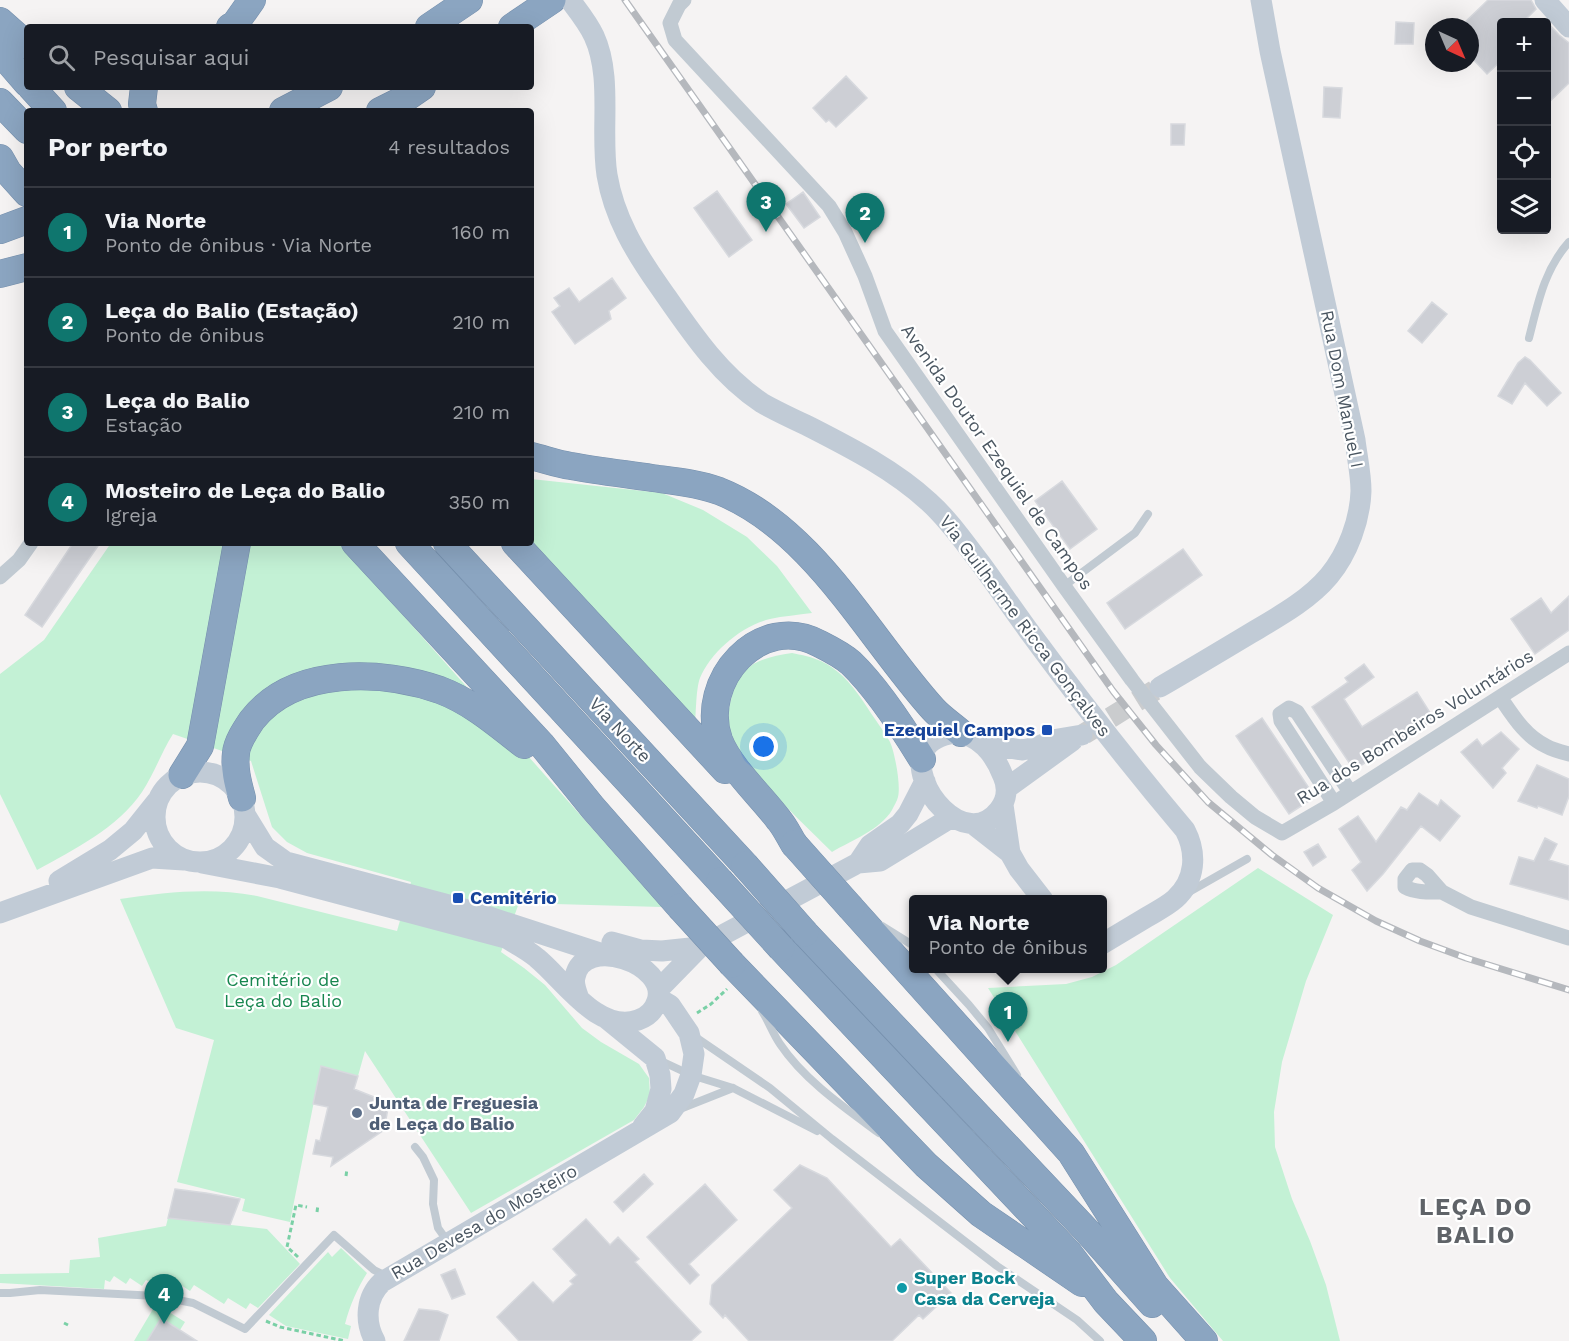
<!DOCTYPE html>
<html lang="pt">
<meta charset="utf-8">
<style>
:root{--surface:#171b24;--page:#20242c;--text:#f1f3f6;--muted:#9ea1a6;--line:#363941;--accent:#0f766e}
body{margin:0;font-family:"Work Sans",sans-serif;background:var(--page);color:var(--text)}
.controls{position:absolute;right:18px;top:18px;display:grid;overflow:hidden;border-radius:6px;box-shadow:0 6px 24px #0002}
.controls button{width:54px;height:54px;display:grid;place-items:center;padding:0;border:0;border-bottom:2px solid var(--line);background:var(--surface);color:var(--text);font:30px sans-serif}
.compass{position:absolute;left:1425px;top:18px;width:54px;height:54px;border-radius:50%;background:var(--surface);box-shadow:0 6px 24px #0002;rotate:136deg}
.you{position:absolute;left:764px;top:747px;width:21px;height:21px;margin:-15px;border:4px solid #fff;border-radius:50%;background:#1a73e8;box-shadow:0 0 0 9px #1a73e833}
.badge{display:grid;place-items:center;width:39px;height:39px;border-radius:50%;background:var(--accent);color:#fff;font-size:20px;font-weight:700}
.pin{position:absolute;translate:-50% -50px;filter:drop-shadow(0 2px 3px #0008)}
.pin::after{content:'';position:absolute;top:32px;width:21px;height:18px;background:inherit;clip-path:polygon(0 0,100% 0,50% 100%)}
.popup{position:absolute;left:909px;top:895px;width:198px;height:78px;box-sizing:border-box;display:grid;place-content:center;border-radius:6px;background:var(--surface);filter:drop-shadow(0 2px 4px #0005);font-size:20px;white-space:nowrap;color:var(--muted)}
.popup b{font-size:22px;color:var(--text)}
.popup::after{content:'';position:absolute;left:50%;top:100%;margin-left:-12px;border:12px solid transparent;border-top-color:var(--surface)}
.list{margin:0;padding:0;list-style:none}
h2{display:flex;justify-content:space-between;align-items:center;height:78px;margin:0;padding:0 24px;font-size:26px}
h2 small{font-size:20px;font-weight:400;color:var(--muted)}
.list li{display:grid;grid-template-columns:39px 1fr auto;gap:18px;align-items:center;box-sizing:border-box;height:90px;padding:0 24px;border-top:2px solid var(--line)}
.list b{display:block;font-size:22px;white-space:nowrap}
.list p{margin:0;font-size:20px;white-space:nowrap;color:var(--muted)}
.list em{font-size:20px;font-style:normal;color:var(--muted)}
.icon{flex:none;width:33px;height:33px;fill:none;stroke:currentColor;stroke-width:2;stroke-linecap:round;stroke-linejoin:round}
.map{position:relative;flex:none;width:1569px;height:1341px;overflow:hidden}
.search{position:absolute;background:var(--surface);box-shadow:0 6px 24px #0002;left:24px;top:24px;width:510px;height:66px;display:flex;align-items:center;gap:15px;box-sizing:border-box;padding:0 21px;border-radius:6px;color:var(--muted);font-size:22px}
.panel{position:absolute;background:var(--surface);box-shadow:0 6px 24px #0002;left:24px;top:108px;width:510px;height:438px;border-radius:6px}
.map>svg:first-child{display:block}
</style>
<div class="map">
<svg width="1569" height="1341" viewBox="0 0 1569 1341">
<rect width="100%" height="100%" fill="#f5f3f3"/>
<path fill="#c3f1d5" d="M531,479L662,493L703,510L747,537L777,566L812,613C798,615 783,616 770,619C741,626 711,652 700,678C696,688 696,713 695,725L531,543Z
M111,543H339L662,907L519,903L501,952L524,968L545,985L582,1028L601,1042L639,1064L649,1078L650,1095L644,1107L634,1120L471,1213L365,1051L358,1076L321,1066L290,1222L242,1211L245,1199L177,1182L214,1040L176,1028L120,899C166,892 211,887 257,896L397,931L411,882L307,853L287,842L272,827L251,761L173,734C161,753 154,774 142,792C118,828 73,850 37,870L0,794V674L44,640Z
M792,653C811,657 822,659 838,672C853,684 864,703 875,719C880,727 886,734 890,742C895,753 901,786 898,797C897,801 894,806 892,810C880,830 852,840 832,852C806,826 733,760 729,725C727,713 730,701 734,689C743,662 766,657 792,653Z
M1258,868L1333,915L1306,981L1282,1062L1274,1112L1275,1147L1292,1199L1310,1241L1326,1285L1340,1341H1223L1170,1278L988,988L1066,984L1092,977L1116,965Z
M168,1218L267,1229L300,1264L258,1308L250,1303L246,1309L228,1298L224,1304L194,1285L190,1291L178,1283L174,1289L162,1282L158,1287L146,1280L142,1286L130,1278L126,1284L114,1276L110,1282L105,1280L104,1289L0,1283V1274L69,1273L70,1260L100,1257L98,1238L166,1226Z
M341,1248L367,1273C357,1289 350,1305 345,1324L351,1326L348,1339L286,1326L269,1315L328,1252L332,1257Z
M156,1304L185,1322L180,1330L161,1319L149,1338L154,1341H134Z"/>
<path fill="#cdcfd5" stroke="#d7d9de" stroke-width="1.5" d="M1488,0H1531L1536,9L1523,22H1502V60L1487,74L1470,56V27H1460Z
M1546,21L1559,35L1569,43V83L1546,105Z
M1396,22L1414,23L1413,44H1395Z
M846,76L867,98L836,127L829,120L826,122L813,108Z
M1324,87L1342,88L1340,118L1323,117Z
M1171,124H1185L1184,145H1171Z
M717,191L752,240L729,257L694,208Z
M803,192L820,217L804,228L786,204Z
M612,278L626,298L609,311L611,319L575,344L552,312L560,306L554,298L569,288L579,302Z
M1432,302L1447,314L1422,343L1408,331Z
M1525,357L1530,360L1561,393L1547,406L1525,383L1512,404L1498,396L1518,363Z
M1062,481L1097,529L1070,549L1035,501Z
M73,543H100L42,627L25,615Z
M1183,549L1202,575L1125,629L1107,603Z
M1569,596V630L1535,654L1511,619L1541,598L1551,613Z
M1364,664L1374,677L1344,699L1362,727L1417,692L1434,719L1398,743L1397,742L1354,770L1312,707L1348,682L1345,678Z
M1262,718L1315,797L1289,814L1236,736Z
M1501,732L1519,749L1502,768L1506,773L1493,788L1461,752L1477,739L1482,746Z
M1537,765L1569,779V796L1562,815L1538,806L1537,808L1518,801Z
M1419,793L1438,806L1441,800L1460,816L1440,841L1421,826L1383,874L1367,891L1352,870L1361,862L1339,829L1358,816L1376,842L1401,807L1407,810Z
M1545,838L1557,844L1549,860L1569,866V900L1510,884L1519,857L1534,861Z
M1318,844L1326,857L1313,866L1304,852Z
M321,1066L358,1076L354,1089L389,1103L384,1130L331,1166L333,1157L313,1154L316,1140L320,1141L328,1107L313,1104Z
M800,1165L827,1178L891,1247L900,1239L951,1293L923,1319L919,1315L892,1341H749L725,1315L723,1318L710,1304L712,1285L792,1208L774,1190Z
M644,1174L653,1184L623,1212L614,1202Z
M705,1184L737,1220L689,1264L699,1275L690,1284L647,1237Z
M175,1189L206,1193L240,1199L230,1225L168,1218Z
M586,1219L610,1245L618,1237L639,1259L635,1262L701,1332L691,1341H519L497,1317L533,1282L553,1303L573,1284L570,1281L577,1275L553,1249Z
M455,1269L465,1294L452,1299L441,1275Z
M419,1309L438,1311L448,1315L439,1341H404Z
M161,1318L197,1341H147Z"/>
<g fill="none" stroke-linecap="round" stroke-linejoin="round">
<path stroke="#caccce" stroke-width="21" stroke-dasharray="21 10" stroke-linecap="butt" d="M1084,734L1160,687"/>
<defs>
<path id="highway" d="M0,21L27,45
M230,27L235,24L252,0
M429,27L469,0
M512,27L552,0
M0,52L27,83
M31,87L53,111
M78,87L108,111
M0,102L27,130
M144,111L142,104L144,87
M283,111L329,87
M380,111L406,98L422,87
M0,158L8,172L27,193
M0,230L27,220
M0,274L27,267
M531,456C544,459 557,464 571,466C598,471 625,474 652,478C674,481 697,483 719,491C813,528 868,637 933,709C941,718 952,725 961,733
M355,543L542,745L593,808L680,907
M409,543L720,881
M447,543L745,865
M515,543L725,770
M182,775L200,746L237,543
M242,798C238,783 234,769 236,753C237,742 246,729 252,720C294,666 382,670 440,690C472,702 497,724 524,745
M794,844C789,836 785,827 779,820C761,796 730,768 719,740C698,681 760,611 820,644C830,649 843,656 851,663C877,688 903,728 922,759
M851,908L1071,1153L1155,1286L1204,1341
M805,933L1088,1232L1152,1304
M781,948L1068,1252L1106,1302L1143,1341
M732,964L926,1165L981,1214L1082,1283"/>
</defs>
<use href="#highway" stroke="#7690ad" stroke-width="28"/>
<path stroke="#7ad0a6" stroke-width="3" stroke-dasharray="4.5 3" stroke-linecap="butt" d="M697,1013L711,1004L727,989
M346,1176L347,1169
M317,1212L318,1205
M298,1257L287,1247L296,1205L307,1207
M266,1321L280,1327L345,1341
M64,1323L68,1325"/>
<path stroke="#c1cad2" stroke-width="8" d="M1529,338C1538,303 1544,270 1569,242
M1064,586L1135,533L1148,514
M1189,892L1247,859
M882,926L914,946
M935,968L969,1005L988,1028L1017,1075
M762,1011C769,1022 773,1034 780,1044C804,1080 845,1108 879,1133
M694,1036L770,1088L832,1139L997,1266L1077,1320L1100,1341
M659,1060L691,1075L733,1088L817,1131
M680,1109L733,1088
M415,1147L423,1157L434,1180L433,1204L438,1228L448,1242
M0,1293H10L40,1290L157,1296L193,1303L245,1329L334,1235L374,1270L386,1276"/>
<path stroke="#c1cad2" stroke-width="15" d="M684,0L679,5L670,23L675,40L829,206L845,232L865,276L885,331L1064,586L1132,680L1200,767L1231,797L1255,817L1282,833L1334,803L1569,653
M0,577L19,560L31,543
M1500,697C1513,716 1525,736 1546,746C1553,750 1561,752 1569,754
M1334,803L1281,721L1280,714L1289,708L1297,712L1350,792
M1442,892C1430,892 1416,893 1405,887V879L1412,870H1420L1427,875L1442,892L1471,907L1569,938"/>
<path stroke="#c1cbd6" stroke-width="21" d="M570,0C579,12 588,23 594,36C613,77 600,131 607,175C614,217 635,252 659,286C689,329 718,374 762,403C776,411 791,418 806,425C849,447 893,469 929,502C949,520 964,542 981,564C997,586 1012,608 1028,630C1078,698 1130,765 1185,830C1197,853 1196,880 1175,899C1167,906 1157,911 1147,917C1132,926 1117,935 1102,944
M1545,0L1569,27
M1160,687C1191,669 1221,651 1251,633C1278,617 1309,600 1329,576C1348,553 1360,520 1361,491C1361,474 1357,457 1355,440L1270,51L1261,0
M954,733C979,733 995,755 1003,776C1008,787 1007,800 999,810C965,853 908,784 924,751C929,740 943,735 954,733Z
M978,740L997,746L1022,750L1037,747L1052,740L1082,735
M155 817a45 45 0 1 1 90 0a45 45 0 1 1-90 0Z
M1007,788L1072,741
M1003,805L1010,853L1019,869L1043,900
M246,816L265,847L286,862L471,911L606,955
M973,824L1010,853
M202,863L280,878L506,938C516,944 528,950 537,958C564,980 598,1034 638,1020C647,1017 654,1011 657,1001C670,964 583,934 575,977C573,984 577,993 579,999
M858,863L870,845L900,824L908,814L925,781
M59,881L110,850L133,831L157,801
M0,913L152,858L184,860
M612,942L641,950L662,951L700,947
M658,990L700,947L858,863L880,861L952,817
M606,1018L655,1058L660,1075L661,1089L655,1111L643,1126
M375,1341C364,1321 366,1297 382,1282L670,1113L684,1094L691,1075L694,1054L689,1033L670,1005L658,998"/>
<use href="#highway" stroke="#8ba5c1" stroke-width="27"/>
<defs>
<path id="rail" d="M625,0L1113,691L1156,745L1208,802L1272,855L1318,888L1376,921L1420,941L1466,958L1569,990"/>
</defs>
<use href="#rail" stroke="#b5b8bd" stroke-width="7"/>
<use href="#rail" stroke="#fff" stroke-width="4.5" stroke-dasharray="14" stroke-linecap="butt"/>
<defs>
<path id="highway-bridge" d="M794,844L851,908
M745,865L805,933
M720,881L781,948
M680,907L732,964"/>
</defs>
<use href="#highway-bridge" stroke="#7690ad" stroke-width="28" stroke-linecap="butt"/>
<use href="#highway-bridge" stroke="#8ba5c1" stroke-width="27"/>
</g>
<g fill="#1a4fb4" stroke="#fff" stroke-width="2">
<rect x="1041" y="724" width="12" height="12" rx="3"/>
<rect x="452" y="892" width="12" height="12" rx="3"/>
</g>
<circle fill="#5c6f8a" stroke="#fff" stroke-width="2" cx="357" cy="1113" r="6"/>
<circle fill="#0f9aa8" stroke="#fff" stroke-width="2" cx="902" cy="1288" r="6"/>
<g text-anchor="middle" stroke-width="4.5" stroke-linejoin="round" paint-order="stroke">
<g font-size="18" fill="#4a5661" stroke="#fff">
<text transform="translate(1342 389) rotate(79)" y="6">Rua Dom Manuel I</text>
<text transform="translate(997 457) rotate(55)" y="6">Avenida Doutor Ezequiel de Campos</text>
<text transform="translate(1025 626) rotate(53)" y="6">Via Guilherme Ricca Gonçalves</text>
<text transform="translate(1415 727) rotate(-32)" y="6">Rua dos Bombeiros Voluntários</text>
<text transform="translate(620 730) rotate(47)" y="6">Via Norte</text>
<text transform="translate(484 1222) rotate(-30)" y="6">Rua Devesa do Mosteiro</text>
</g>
<g font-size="18" font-weight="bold" fill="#164399" stroke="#fff" text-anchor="end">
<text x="1035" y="736">Ezequiel Campos</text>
<text x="470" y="904" text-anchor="start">Cemitério</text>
</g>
<g font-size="18" fill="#17864f" stroke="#fff">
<text x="283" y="986">Cemitério de<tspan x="283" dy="21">Leça do Balio</tspan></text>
</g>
<g font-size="18" font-weight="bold" fill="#4e5e75" stroke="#fff" text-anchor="start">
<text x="369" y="1109">Junta de Freguesia<tspan x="369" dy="21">de Leça do Balio</tspan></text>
</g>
<g font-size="18" font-weight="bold" fill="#0d838f" stroke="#fff" text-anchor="start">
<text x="914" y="1284">Super Bock<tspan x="914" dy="21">Casa da Cerveja</tspan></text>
</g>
<g font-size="24" font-weight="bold" letter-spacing="1.5" fill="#5f6368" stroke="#fff">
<text x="1476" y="1215">LEÇA DO<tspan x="1476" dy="28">BALIO</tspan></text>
</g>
</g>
</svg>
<div class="controls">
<button>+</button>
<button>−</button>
<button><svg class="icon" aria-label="locate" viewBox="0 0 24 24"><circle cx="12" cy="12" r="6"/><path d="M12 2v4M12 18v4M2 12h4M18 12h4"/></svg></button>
<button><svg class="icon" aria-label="layers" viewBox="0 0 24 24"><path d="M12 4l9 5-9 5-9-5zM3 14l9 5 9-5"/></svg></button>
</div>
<svg class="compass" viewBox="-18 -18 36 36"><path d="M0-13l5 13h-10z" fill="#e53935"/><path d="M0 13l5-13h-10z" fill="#9ea1a6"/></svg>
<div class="you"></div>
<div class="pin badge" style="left:1008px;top:1042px">1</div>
<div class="popup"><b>Via Norte</b>Ponto de ônibus</div>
<div class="pin badge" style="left:865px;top:243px">2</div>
<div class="pin badge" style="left:766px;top:232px">3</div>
<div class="pin badge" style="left:164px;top:1324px">4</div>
<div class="search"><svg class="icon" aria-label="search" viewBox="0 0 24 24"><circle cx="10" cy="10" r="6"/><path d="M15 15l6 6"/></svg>Pesquisar aqui</div>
<section class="panel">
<h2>Por perto<small>4 resultados</small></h2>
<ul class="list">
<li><span class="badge">1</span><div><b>Via Norte</b><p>Ponto de ônibus · Via Norte</p></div><em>160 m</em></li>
<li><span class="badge">2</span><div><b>Leça do Balio (Estação)</b><p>Ponto de ônibus</p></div><em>210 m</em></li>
<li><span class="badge">3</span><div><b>Leça do Balio</b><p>Estação</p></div><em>210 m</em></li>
<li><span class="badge">4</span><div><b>Mosteiro de Leça do Balio</b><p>Igreja</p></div><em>350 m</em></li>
</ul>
</section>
</div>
